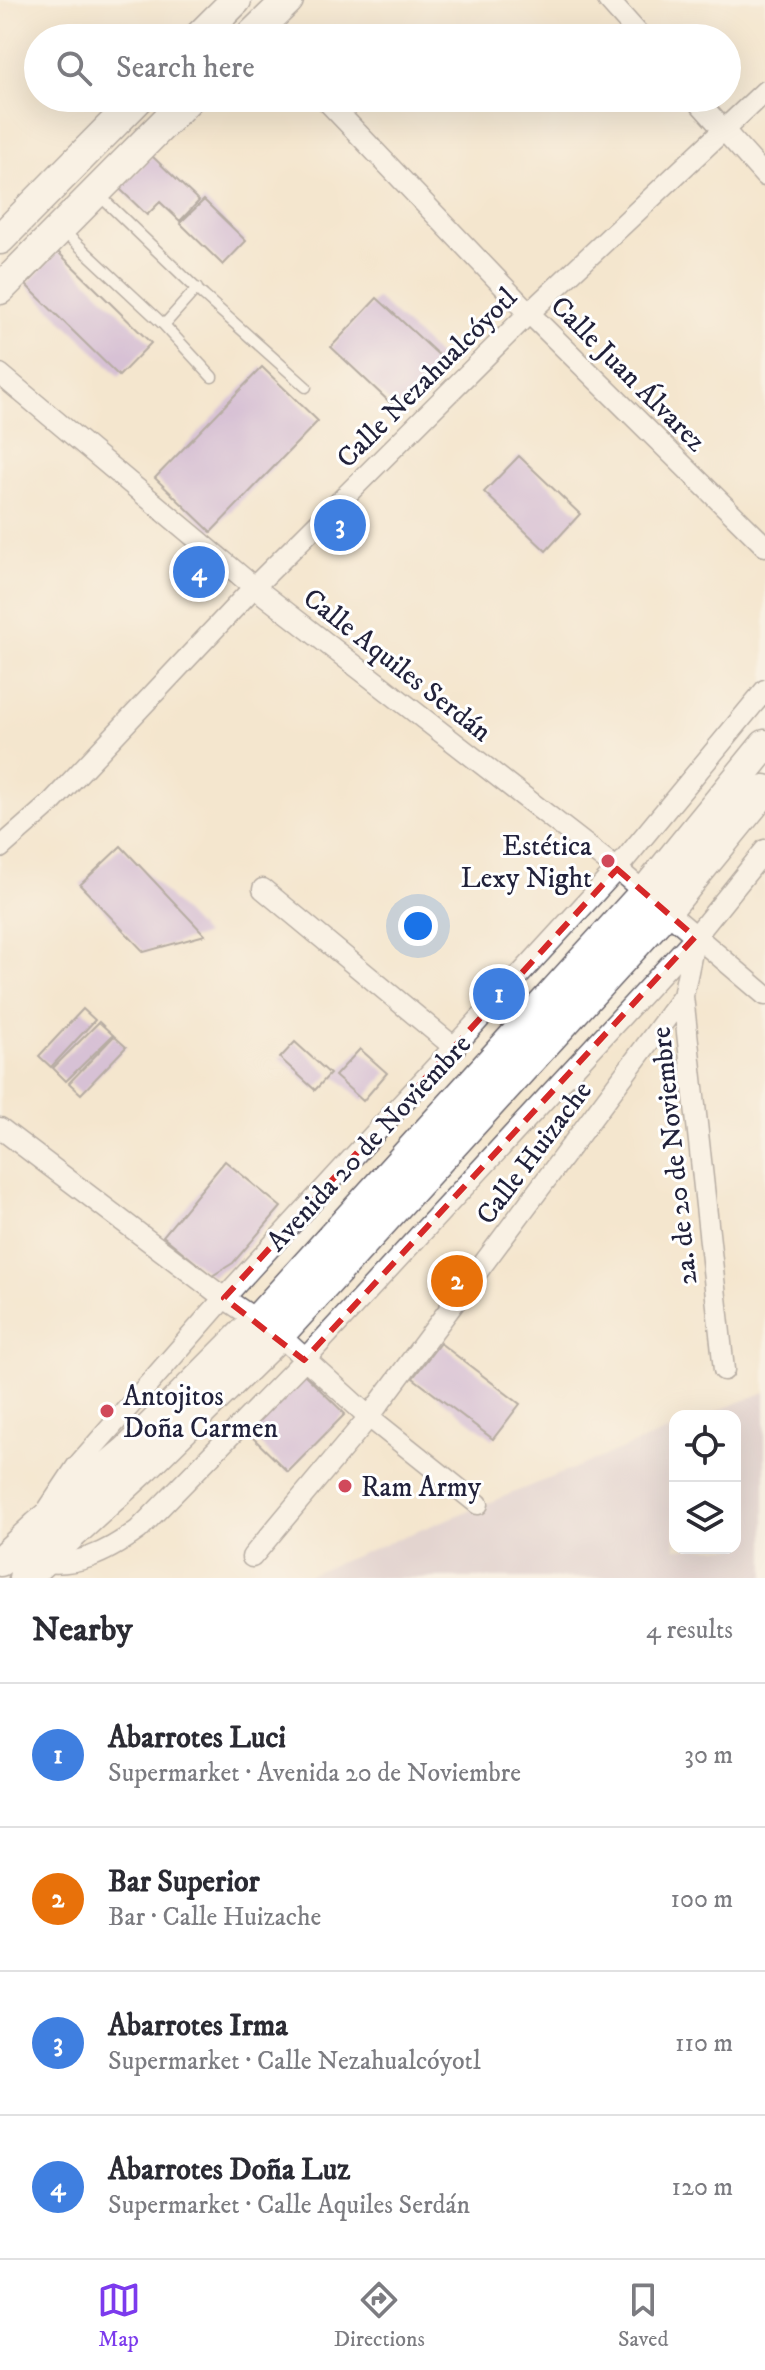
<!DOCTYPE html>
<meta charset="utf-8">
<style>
:root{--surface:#fff;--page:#f7f7f7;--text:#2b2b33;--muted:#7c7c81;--line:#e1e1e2;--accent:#7c3aed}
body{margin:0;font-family:"IM FELL DW Pica",serif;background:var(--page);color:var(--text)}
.controls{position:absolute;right:24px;bottom:24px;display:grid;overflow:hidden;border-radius:16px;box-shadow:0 8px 32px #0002}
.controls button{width:72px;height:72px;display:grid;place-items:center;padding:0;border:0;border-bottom:2px solid var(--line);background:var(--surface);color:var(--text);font:40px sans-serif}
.you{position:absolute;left:418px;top:926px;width:28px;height:28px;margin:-20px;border:6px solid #fff;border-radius:50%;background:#1a73e8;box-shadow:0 0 0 12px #1a73e833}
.badge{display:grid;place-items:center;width:52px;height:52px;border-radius:50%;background:var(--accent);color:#fff;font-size:26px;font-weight:700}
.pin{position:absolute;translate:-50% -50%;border:4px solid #fff;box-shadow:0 2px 8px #0006}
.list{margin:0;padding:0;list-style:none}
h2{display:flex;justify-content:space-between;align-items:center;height:104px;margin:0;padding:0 32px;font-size:34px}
h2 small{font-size:26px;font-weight:400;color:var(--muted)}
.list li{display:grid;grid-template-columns:52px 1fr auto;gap:24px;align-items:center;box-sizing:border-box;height:144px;padding:0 32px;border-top:2px solid var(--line)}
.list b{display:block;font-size:30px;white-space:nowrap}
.list p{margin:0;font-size:26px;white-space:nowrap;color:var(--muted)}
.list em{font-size:26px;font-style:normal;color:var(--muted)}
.icon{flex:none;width:44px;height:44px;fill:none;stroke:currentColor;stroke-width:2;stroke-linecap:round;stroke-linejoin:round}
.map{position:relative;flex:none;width:765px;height:1578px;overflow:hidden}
.search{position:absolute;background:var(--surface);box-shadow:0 8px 32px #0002;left:24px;right:24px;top:24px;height:88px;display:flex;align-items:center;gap:20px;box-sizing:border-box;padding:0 28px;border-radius:44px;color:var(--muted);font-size:30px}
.sheet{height:680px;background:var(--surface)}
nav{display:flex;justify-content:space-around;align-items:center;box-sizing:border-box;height:112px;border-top:2px solid var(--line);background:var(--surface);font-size:22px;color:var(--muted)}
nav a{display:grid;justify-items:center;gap:4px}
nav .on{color:var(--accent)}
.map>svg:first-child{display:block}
</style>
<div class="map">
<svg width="765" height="1578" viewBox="0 0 765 1578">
<rect width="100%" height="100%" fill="#fff"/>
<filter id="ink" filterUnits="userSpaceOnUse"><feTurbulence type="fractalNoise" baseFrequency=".0125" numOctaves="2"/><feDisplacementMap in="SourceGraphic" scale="16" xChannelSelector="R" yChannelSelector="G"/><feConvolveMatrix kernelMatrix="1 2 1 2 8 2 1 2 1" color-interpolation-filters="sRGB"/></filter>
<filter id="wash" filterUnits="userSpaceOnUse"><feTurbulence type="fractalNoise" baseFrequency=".006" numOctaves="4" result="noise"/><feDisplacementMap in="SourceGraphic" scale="32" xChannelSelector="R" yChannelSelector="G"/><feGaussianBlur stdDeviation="1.8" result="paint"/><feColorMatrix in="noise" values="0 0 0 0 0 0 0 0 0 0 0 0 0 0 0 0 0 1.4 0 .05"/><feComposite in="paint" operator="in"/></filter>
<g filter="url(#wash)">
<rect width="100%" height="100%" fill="#f4e6ce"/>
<path fill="#cebed1" d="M765,1392V1578H300L675,1428V1548H735V1416H704Z"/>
<g id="blocks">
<path fill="#b494dd" d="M152,156L199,201L180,221L160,202L147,215L120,189Z
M204,200L246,241L223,265L180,223Z
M58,252L151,343L119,376L26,285Z
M377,298L443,359L397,409L331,347Z
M262,367L318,421L211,532L155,478Z
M519,456L580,514L546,551L484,492Z
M121,846L205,935L144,952L80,885Z
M83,1009L95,1020L51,1067L39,1056Z
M99,1022L113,1035L66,1081L53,1068Z
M114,1036L126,1047L81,1094L69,1083Z
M295,1042L330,1074L315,1090L280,1058Z
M360,1049L387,1073L363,1101L335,1076Z
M225,1161L281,1207L233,1263L212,1276L163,1236Z
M440,1343L520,1404L493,1439L413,1378Z
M303,1373L345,1414L288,1472L246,1431Z"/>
</g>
</g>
<g filter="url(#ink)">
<use href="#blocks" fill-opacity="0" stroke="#6c676e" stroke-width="2"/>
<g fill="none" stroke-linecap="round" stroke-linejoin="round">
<defs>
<path id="service" d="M99,195L204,296L306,387
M61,229L164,325L212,377
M164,325L197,288"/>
<path id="minor" d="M608,0L642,38
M324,98L529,313L765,546
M695,98L765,176
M0,374L254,587L617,869L765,995
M0,848L50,804L254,587L529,313L765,91
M263,889L455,1048
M695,937L683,996L724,1370
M0,1128L224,1298L279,1335L369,1417L478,1504
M49,1508L77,1466L224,1298L617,869L765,690
M252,1557L369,1417L683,996
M36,1561C77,1568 106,1553 138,1530L304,1360L695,937L765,850"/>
<path id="secondary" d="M198,38L236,0
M249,38L288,0
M0,239L139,98
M0,289L189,98
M0,1561L38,1526L127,1451L257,1320L645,892L765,745
M24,1578L146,1466L279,1335L667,910L765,790"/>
</defs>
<use href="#service" stroke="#6c676e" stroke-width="13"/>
<use href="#minor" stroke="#6c676e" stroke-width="23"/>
<use href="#secondary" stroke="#6c676e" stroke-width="33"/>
<use href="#service" stroke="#fff" stroke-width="10"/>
<use href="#minor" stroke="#fff" stroke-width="20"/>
<use href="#secondary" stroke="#fff" stroke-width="30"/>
</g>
</g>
<path d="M0 0H765V1578H0ZM617,869L695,937L304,1360L224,1298Z" fill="#f4e6ce" fill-opacity=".55" fill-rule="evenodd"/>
<path fill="none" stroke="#d62828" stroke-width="6" stroke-dasharray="16 10" stroke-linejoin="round" d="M617,869L695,937L304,1360L224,1298Z"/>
<g fill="#d1495b" stroke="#fff" stroke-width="3">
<circle cx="608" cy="861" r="8"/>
<circle cx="107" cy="1411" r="8"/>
<circle cx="345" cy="1486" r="8"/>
</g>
<g text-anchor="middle" stroke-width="6" stroke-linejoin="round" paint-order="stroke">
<g font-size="28" fill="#22223b" stroke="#fff">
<text transform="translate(629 373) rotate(45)" y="10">Calle Juan Álvarez</text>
<text transform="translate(426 377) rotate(-45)" y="10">Calle Nezahualcóyotl</text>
<text transform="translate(398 664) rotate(38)" y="10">Calle Aquiles Serdán</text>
<text transform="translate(368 1142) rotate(-47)" y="10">Avenida 20 de Noviembre</text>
<text transform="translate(533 1152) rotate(-53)" y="10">Calle Huizache</text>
<text transform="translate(673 1156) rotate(-96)" y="10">2a. de 20 de Noviembre</text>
</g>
<g font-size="28" fill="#22223b" stroke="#fff" text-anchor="start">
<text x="592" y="855" text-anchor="end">Estética<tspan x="592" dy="32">Lexy Night</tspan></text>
<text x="123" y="1405">Antojitos<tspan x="123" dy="32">Doña Carmen</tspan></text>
<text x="361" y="1496">Ram Army</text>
</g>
</g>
</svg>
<div class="controls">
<button><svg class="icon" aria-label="locate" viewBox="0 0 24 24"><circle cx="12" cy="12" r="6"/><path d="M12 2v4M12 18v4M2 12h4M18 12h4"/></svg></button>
<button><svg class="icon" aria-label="layers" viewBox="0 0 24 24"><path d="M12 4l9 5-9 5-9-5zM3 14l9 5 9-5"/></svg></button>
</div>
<div class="you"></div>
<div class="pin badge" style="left:499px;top:994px;background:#3f7fe0">1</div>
<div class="pin badge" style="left:457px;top:1281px;background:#e8710a">2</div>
<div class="pin badge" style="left:340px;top:525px;background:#3f7fe0">3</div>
<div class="pin badge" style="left:199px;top:572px;background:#3f7fe0">4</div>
<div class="search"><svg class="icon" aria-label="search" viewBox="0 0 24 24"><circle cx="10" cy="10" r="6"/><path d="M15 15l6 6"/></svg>Search here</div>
</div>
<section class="sheet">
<h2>Nearby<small>4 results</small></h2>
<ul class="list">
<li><span class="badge" style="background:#3f7fe0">1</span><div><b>Abarrotes Luci</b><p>Supermarket · Avenida 20 de Noviembre</p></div><em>30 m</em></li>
<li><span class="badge" style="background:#e8710a">2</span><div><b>Bar Superior</b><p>Bar · Calle Huizache</p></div><em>100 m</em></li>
<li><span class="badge" style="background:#3f7fe0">3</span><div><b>Abarrotes Irma</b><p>Supermarket · Calle Nezahualcóyotl</p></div><em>110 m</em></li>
<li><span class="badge" style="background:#3f7fe0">4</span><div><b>Abarrotes Doña Luz</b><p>Supermarket · Calle Aquiles Serdán</p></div><em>120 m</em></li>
</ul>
</section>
<nav>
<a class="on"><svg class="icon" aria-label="map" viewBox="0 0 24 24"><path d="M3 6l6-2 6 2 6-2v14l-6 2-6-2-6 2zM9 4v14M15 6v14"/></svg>Map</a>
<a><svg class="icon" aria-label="directions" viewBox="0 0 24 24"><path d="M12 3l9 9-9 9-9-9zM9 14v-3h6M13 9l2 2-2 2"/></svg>Directions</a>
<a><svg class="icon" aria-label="saved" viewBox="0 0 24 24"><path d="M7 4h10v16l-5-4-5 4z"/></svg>Saved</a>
</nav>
